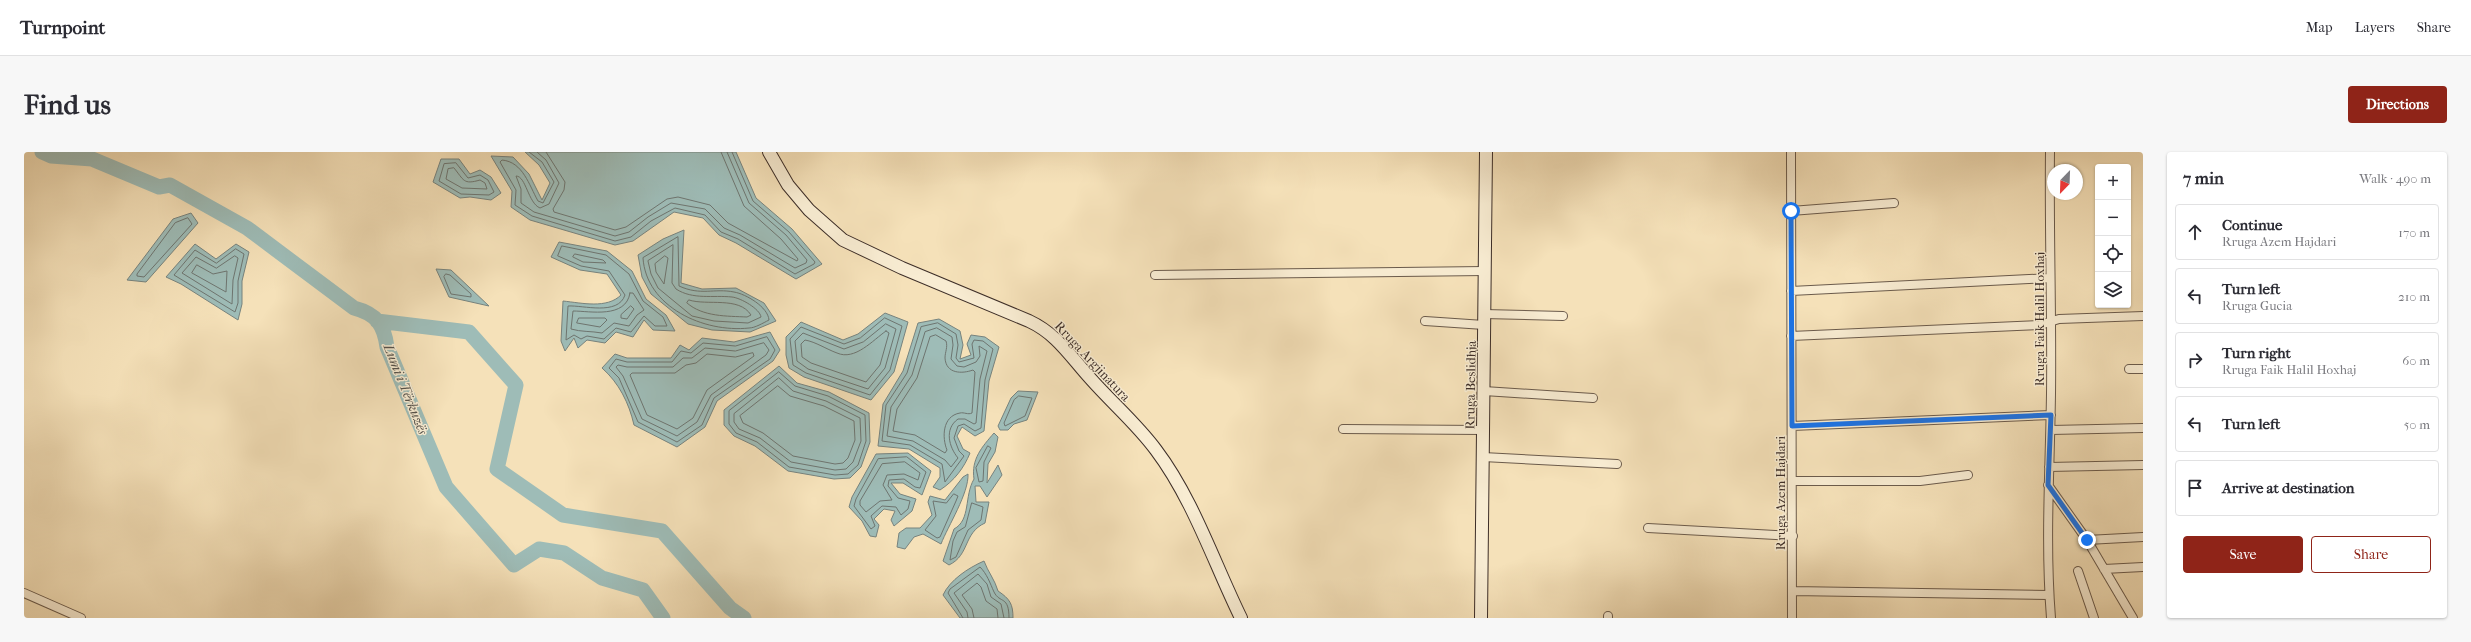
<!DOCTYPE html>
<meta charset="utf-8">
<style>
:root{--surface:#fff;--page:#f7f7f7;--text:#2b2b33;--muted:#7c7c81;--line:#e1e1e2;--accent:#8f2418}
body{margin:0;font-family:"IM FELL French Canon",serif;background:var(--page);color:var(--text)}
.controls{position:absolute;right:12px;top:12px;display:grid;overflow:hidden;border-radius:4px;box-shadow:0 1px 3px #0004}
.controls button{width:36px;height:36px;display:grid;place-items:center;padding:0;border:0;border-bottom:1px solid var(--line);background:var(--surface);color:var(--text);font:20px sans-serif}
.compass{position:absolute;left:2023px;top:12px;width:36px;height:36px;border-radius:50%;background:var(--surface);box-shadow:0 1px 3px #0004;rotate:203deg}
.stop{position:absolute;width:12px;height:12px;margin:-9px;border:3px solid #1a73e8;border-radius:50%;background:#fff}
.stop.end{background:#1a73e8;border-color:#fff;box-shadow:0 1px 4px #0008}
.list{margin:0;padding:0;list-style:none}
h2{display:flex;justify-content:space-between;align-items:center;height:52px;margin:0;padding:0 16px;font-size:17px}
h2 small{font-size:13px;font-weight:400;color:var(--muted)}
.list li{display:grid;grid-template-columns:26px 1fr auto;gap:12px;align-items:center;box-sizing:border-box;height:56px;margin:0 8px 8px;padding:0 8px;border:1px solid var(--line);border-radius:4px}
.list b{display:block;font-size:15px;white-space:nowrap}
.list p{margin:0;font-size:13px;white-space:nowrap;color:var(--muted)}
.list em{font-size:13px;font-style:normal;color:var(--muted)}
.actions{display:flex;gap:8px;padding:12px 16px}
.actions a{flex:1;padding:9px 0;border:1px solid var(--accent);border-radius:4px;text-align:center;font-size:14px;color:var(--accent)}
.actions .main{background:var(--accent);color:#fff}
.icon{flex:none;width:22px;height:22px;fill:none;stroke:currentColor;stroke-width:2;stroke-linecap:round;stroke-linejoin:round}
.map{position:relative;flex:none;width:2119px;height:466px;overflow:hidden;border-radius:4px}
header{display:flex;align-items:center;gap:24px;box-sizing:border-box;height:56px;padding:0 20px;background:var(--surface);border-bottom:1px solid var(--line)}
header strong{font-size:19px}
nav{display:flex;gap:22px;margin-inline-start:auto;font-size:14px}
.intro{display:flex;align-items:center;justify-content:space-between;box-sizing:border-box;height:96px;padding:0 24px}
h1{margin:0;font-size:28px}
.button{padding:10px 18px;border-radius:4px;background:var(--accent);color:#fff;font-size:14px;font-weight:700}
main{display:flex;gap:24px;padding:0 24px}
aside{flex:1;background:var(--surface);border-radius:4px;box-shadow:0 1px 3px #0004}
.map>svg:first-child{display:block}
</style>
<header>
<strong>Turnpoint</strong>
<nav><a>Map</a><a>Layers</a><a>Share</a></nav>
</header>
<div class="intro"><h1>Find us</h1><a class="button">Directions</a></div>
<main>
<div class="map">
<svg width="2119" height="466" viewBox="0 0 2119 466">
<rect width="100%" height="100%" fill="#f5e1b9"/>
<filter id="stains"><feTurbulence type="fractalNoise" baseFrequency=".005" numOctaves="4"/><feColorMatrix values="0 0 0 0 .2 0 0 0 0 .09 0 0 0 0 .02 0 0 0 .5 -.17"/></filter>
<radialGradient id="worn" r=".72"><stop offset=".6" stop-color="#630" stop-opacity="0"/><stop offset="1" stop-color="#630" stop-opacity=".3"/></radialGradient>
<path fill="#9ebcb7" stroke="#77837e" d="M501,0H712L732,46L768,77L798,112L772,127L712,91L695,83L679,66L650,60L609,89L591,93L506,68L487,55L488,39L467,4L489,5L505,22L518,48L526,31L515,13Z
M417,7H435L446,22L456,18L467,25L477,41L467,48L446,45L436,46L409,30Z
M167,61L174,71L122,130L103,128L149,67Z
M660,78L657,131L678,137L712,136L740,151L752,169L726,180L688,178L664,172L627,142L618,125L614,103L639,87Z
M535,90L583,99L608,119L622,147L642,163L651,179L629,178L620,168L609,185L592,180L581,191L563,188L554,196L550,186L541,199L537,189L539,149C558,151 583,157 597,143L583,122L556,118L527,105Z
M171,92L192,107L212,92L225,100L218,129V152L214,168L157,132L142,125Z
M412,117L427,118L465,154L425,145Z
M861,161L884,170L870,220L847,248L780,225L765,216L762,203V185L777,170L819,188L834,182Z
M915,167L936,179L939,193L936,207L947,203L943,192L947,183L961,185L975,195L965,229L960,279L951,284L938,275L933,284L939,297L946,301C940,316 930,329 916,338L909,335L916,325V316L885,297L854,294L859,252L879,219L894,171Z
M746,180L756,198L749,209L693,249L681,275L653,295L610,273C605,251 595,231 578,216L591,202L603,206H647L656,193L665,198L678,186L710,190Z
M755,214L773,231L805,240L845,261L846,290L837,315L826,326L810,327L764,319L731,294L710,284L700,273V258Z
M994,239L1014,240L1003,268L990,272L984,278H976L974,274L987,246Z
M970,281L974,285L971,300L964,312L963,331L974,313L978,323L963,345L956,334H951L952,350H965L961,371C939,381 946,403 925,413L919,409L930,377C947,368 940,344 950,327C947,307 958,295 970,281Z
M884,301L907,319L898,343L879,331H867L876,342L892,347L888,359L870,374L867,368L871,359L860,357L850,367L855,373L852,385L846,384L838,369L825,355L828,345L852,302Z
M944,322C945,341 924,374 917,392L899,382L890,385L881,397L873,395L875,381L882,376H896L908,363L904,350L906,344L921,348L939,325Z
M960,409C964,420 971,428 974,439C986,447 989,452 989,466H936L919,443C926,428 944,416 960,409Z"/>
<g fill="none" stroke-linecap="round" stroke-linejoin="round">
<path stroke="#6e7570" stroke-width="1" d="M505,0L518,10L530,30L519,51L514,49C505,33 499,10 478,8L476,10L492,38L491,53L508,64L591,89L607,85L627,69L651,56L681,63L697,80L714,87L771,122L790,112L791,110L765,80L729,49L708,0
M513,0L522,8L535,31L525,52L516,56C504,51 502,24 492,24L497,37V51L510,60L591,84L605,80L624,65L647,51L681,57L700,76L716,83L771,116L782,111L783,108L762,83L725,51L703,0
M522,0L541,30L540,38L529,57L530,60L591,78L602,75L643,47L654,45L686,53L704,71L773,109L774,107L757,87L720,54L697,0
M432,11L444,26L456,23L464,28L470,40L465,43L437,42L415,29L420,12Z
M430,16C440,28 439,33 456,28L461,31L463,37L438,36L422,27L424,17Z
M164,66L168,72L120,125L113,124V122L151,71Z
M654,85L655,134C677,144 690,136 710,140C722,142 744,155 745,168C739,171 731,176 725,176C680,181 622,155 619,106Z
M649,93L648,131L652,137C669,148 689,143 708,145C717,146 736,157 737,165L724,171L690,169L668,164L634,136L627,122L624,109Z
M538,94L582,103L605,122L619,149L639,165L643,174H631L620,164L607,180L592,176L580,187L563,184L557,187L550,183L542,188L544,154C559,153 594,164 601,143L585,119L557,114L534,104Z
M212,97L220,102L214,129V151L211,160L150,123L171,98L192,111Z
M551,102L579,108L582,111L559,110L549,105Z
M211,104L214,106L209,128L208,152L158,121L172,105L192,116Z
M641,104L644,106L640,132L632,120L631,112Z
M173,113L189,122L203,119L202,140L168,121Z
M422,122L426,123L447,142V145L427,142L420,125Z
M606,141H609L620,158L613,163L605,174L590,171L578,181C567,179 557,180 547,177L549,159C566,159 602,167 606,141Z
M665,148C683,154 715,144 727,163L723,165C703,164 679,165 663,151Z
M607,154L610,157L603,167L597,166V163Z
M555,166H581L583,168L576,175L553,171Z
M861,166L878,174L866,218L846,243L782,221L769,213L766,187L777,175L820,192L836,186Z
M914,171L932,182L934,193L932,206L935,210L950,206L948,192L950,188L959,189L969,197L961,228L957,276L951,279L940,272L934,274L930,286L935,299L940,304L921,330L918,312L886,293L858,289L862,253L883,221L897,175Z
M862,172L872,177L861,216L844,237L784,217L773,209L771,189L779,181L820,197L839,190Z
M913,176L928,185L929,193L927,207L933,214L940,215L952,210L956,204L955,194L963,199L956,227L952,271L950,272L941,267H934C920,277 925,295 934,306L927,315L921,308L889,289L863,284L867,255L888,223L901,180Z
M862,179L865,181L856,213L842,230L787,211L778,205L777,192L781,188C792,190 802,197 813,201C831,209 849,188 862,179Z
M912,183L922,189C924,195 921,200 921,206C922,222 938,222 949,218L951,220L948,261C944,263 940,260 936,261C918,264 918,286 923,298L921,301L891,283L869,279L873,257L893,226L906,185Z
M743,185L751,198L746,207L690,246L678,273L653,290L614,270L595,226L585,216L592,207L603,210H648L657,199L667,201L679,191L711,194Z
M740,191L745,198L742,203L687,243L673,270L653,284L618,267L599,224L592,215L594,213L603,215H649L659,206H668L681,196L711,199Z
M729,201L730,204L683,238L669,266L653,277L623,263L606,223L608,221H651L662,213L672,211L683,202L711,205Z
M755,220L771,234L804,244L841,263L842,289L834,313L824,322L811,323L765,315L733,290L712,281L705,272V259Z
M755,226L769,239L802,249L836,266L837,289L829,310L822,317L811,318L767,310L736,286L715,277L710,270V262Z
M754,234L766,244L800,254L830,269L831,288L824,306L819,311L811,312L769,304L739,281L719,271L716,264Z
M995,244L1008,246L1001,264L981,274L980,271L990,248Z
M964,294L967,296L960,310L959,329L955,330L952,316Z
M883,305L902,320L896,336L891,335L880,327L865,328L864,334L874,346L886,349L884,357L877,363L872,355L858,354L847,364L851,374L847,377L830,354L832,347L854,307Z
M881,310L896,321L894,328L880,322L863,323L859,333L868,348L856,349L842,360L836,353V349L858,312Z
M930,342L934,344L932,349L916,385L913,386L901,378L912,364L909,349L922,351Z
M948,351L959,355L957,368L944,378L932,405L926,408L929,389L933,380L941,375Z
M939,466L924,441L926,437L956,415C963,422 966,431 970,440C976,452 985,443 985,466
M944,466L943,460L930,441L954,422L963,432L967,445L977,452L980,466
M950,466L948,457L938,443L953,431L957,435L962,449L973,457L974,466"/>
<path stroke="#9ebcb7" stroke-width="15" d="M18,0L27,4L68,7L135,35L146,33L223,76L330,156C353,162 360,173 363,195L422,335L490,413L515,397L540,401L578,426L619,438L639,466
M353,169L445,180L492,233L473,317L539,363L638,379L706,456L720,466"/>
<defs>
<path id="street" d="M1767,0L1768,466
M2026,0C2025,81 2028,161 2027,242C2026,317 2021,391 2027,466
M1767,59L1870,51
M1131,123L1461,119
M1767,139L2026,126
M1460,162L1539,164
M1401,169L1460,173
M1767,184L2016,173L2035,167L2119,164
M2105,217H2119
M1460,239L1569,246
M1768,274L2027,263
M1319,277L1459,278
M2027,278L2119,276
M1459,305L1593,312
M2025,315L2119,313
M1769,329H1896L1944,323
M2024,333L2063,388L2109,466
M1624,376L1769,384
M2063,388L2119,385
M2080,417L2119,415
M2054,419L2070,466
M1768,439L2025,443
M0,441L57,466
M1584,466V464"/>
<path id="secondary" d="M745,0L764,33L785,58L819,88L878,116L1005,169C1033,182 1046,204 1066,226C1087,250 1113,272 1132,298C1169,347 1190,411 1217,466
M1457,466L1462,0"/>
</defs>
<use href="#street" stroke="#6b5b4c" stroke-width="10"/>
<use href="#secondary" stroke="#3d2e28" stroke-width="14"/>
<use href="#street" stroke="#f8ecd2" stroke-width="8"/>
<use href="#secondary" stroke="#f8ecd2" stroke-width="12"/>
</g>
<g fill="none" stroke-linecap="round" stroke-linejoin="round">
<path stroke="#1a73e8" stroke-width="5" d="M1767,59L1768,274L2027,263L2024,333L2063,388"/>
</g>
<g text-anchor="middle" stroke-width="3" stroke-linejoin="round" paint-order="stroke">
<g font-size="13" fill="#3d2e28" stroke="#f8ecd2">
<text transform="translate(2015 167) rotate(-90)" y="5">Rruga Faik Halil Hoxhaj</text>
<text transform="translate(1069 209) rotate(47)" y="5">Rruga Argjinatura</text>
<text transform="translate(1446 233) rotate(-89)" y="5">Rruga Beslidhja</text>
<text transform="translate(1756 341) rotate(-90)" y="5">Rruga Azem Hajdari</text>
</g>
<g font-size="14" font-style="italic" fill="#55524c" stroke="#f8ecd2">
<text transform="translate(382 237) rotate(68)" y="5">Lumi i Tërkuzës</text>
</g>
</g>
<rect width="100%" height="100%" filter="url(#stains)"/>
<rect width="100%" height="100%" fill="url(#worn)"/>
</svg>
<div class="controls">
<button>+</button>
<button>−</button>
<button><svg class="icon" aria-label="locate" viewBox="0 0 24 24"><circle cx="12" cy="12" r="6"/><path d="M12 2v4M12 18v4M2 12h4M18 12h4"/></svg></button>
<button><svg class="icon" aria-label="layers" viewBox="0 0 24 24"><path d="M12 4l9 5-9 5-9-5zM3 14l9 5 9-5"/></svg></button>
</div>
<svg class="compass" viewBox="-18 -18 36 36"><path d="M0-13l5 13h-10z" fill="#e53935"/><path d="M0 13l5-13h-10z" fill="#7c7c81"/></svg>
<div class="stop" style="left:1767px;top:59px"></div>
<div class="stop end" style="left:2063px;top:388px"></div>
</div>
<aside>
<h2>7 min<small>Walk · 490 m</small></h2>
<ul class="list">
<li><svg class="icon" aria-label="ahead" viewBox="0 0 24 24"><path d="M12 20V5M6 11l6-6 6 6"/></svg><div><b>Continue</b><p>Rruga Azem Hajdari</p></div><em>170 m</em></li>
<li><svg class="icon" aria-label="left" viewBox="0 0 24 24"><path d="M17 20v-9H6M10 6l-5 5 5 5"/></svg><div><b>Turn left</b><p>Rruga Gucia</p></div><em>210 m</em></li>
<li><svg class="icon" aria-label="right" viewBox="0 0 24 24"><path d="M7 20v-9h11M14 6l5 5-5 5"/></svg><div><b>Turn right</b><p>Rruga Faik Halil Hoxhaj</p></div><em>60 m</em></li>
<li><svg class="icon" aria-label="left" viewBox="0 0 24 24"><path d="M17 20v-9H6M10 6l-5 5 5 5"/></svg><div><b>Turn left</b></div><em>50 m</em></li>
<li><svg class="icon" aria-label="arrive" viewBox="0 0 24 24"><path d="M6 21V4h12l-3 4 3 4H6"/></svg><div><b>Arrive at destination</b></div></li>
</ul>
<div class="actions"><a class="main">Save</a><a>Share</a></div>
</aside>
</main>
